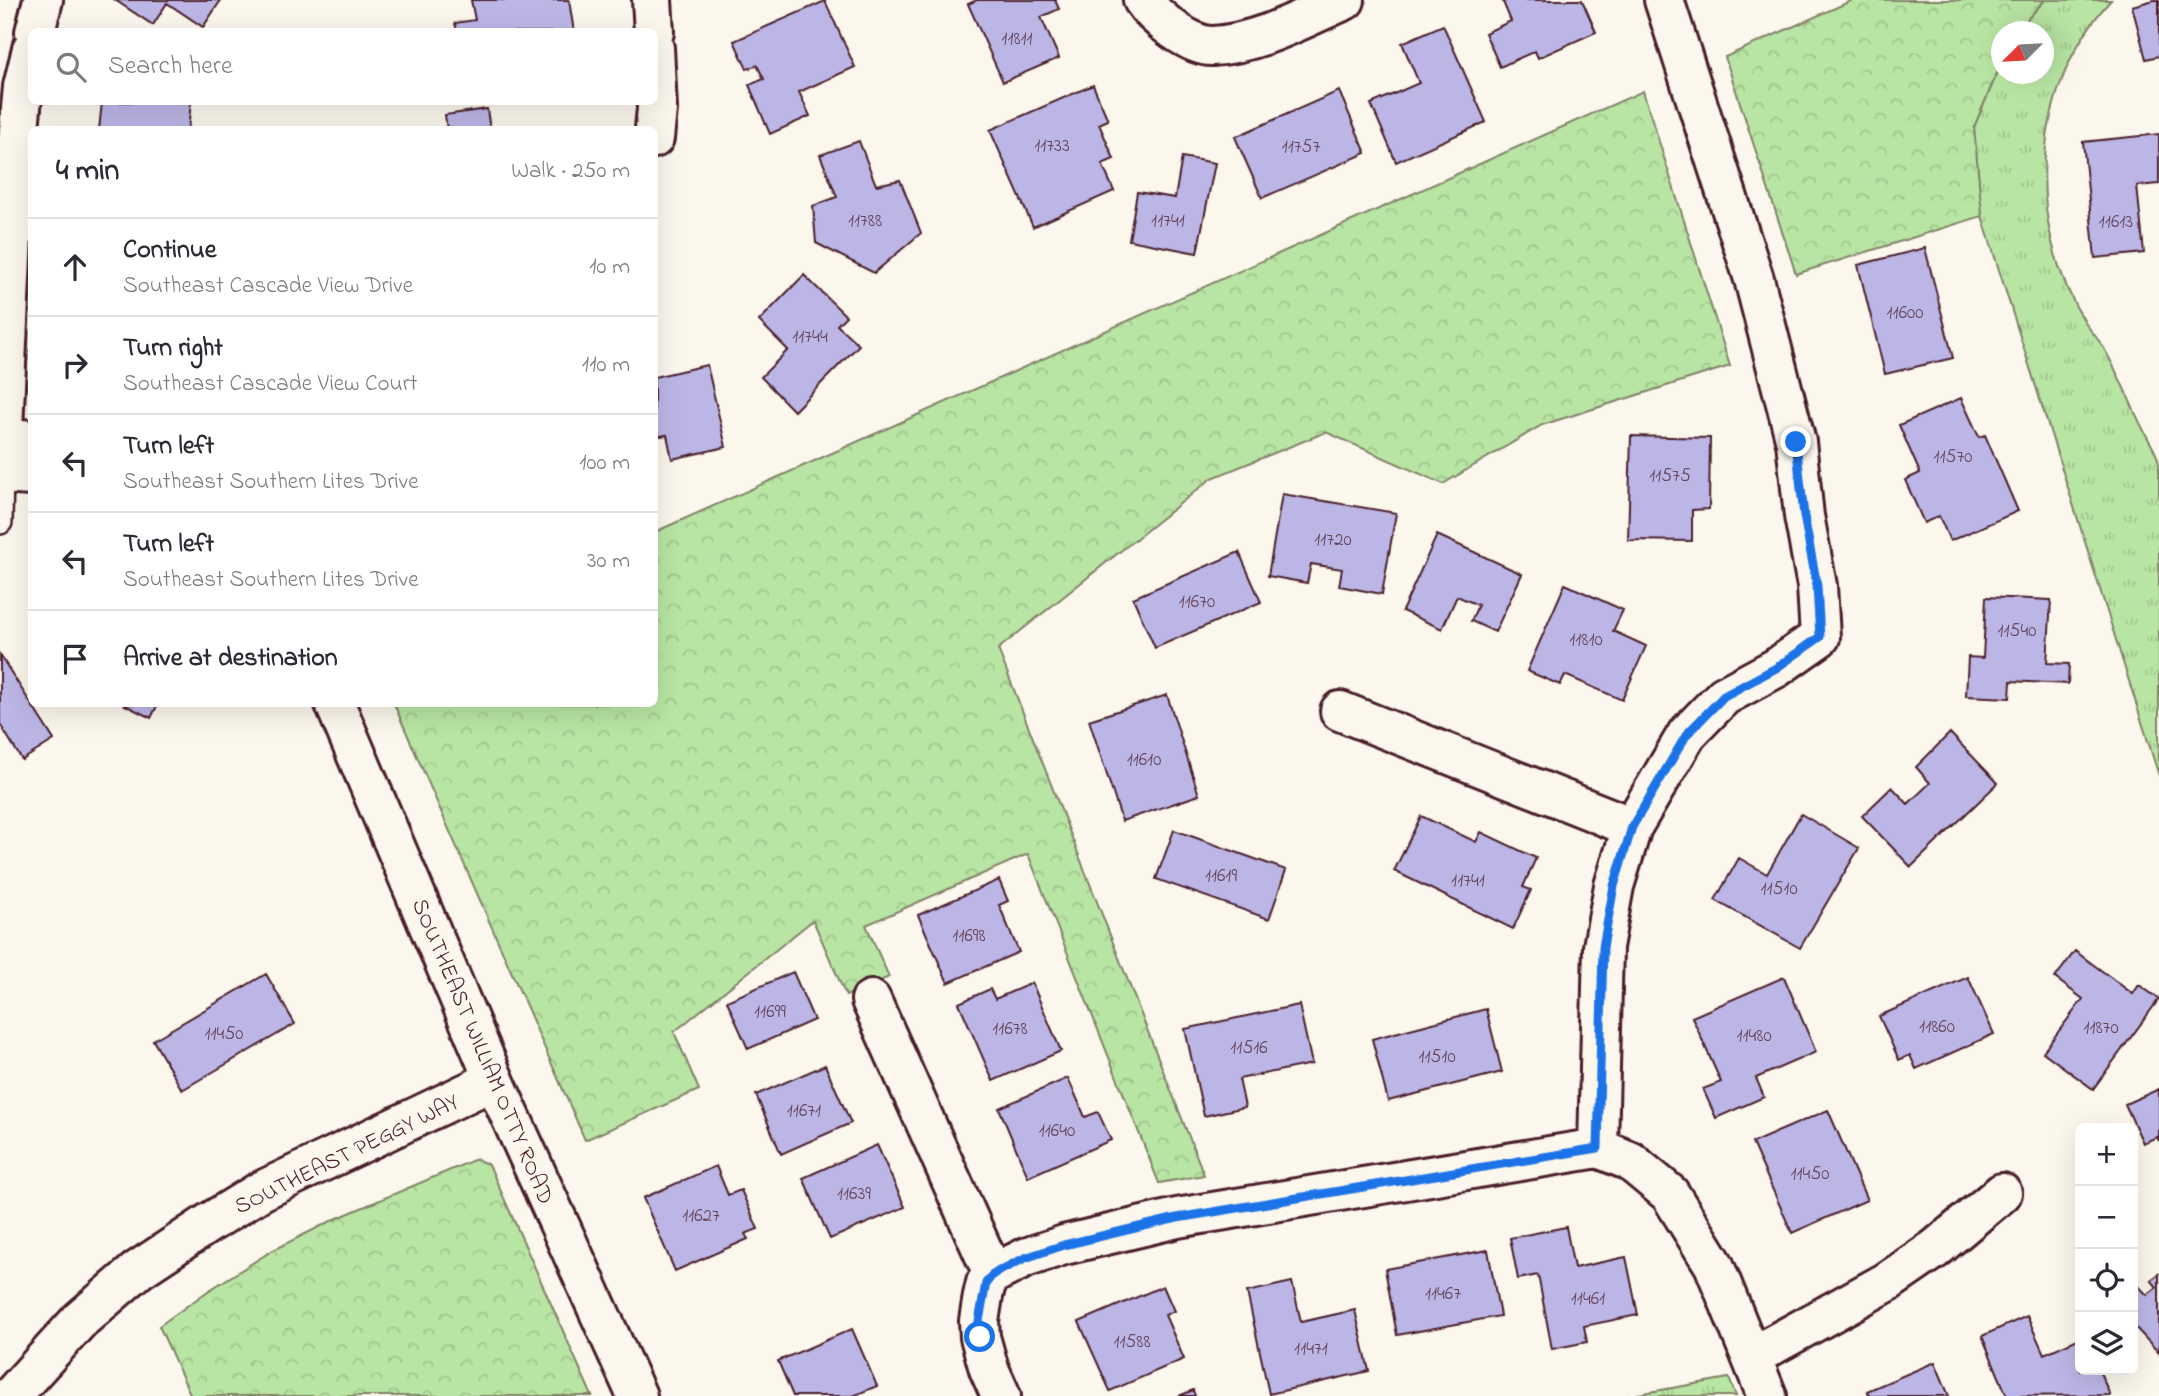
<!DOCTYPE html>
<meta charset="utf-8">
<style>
:root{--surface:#fff;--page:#f7f7f7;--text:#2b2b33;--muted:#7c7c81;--line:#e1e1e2}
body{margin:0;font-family:"Indie Flower",sans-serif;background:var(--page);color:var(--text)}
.controls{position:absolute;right:21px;bottom:21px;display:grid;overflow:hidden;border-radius:10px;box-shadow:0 7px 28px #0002}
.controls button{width:63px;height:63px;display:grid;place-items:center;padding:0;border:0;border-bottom:2px solid var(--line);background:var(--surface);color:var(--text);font:35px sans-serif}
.compass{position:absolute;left:1991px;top:21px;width:63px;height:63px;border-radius:50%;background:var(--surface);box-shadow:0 7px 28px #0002;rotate:246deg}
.stop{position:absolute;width:21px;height:21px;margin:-16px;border:5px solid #1a73e8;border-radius:50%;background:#fff}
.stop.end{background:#1a73e8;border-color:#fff;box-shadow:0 2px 7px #0008}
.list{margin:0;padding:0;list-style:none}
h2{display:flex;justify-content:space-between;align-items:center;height:91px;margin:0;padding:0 28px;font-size:30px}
h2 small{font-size:23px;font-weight:400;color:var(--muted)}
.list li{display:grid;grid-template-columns:46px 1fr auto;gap:21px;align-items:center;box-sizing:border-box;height:98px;padding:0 28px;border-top:2px solid var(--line)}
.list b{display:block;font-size:26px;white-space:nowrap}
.list p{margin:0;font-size:23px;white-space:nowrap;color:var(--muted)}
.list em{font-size:23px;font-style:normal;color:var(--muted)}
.icon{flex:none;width:38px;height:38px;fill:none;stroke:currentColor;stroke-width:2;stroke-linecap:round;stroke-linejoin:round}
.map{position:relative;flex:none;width:2159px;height:1396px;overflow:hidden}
.search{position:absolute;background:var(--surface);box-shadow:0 7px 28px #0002;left:28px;top:28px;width:630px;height:77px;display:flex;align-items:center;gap:18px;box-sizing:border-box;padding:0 24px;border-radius:10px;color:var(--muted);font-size:26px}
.panel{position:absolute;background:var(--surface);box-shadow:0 7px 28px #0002;left:28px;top:126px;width:630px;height:581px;border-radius:10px}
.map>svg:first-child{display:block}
</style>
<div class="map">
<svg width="2159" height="1396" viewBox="0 0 2159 1396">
<defs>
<pattern id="grass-tufts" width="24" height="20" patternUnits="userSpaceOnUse" patternTransform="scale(1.75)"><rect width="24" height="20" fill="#b8e5a3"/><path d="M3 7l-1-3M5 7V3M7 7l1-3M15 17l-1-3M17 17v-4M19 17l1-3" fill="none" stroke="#a0c48c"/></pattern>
<pattern id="forest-crowns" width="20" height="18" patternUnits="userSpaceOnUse" patternTransform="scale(1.75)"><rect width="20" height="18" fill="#b8e5a3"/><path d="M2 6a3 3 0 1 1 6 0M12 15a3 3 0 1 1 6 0" fill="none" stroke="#a0c48c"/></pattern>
</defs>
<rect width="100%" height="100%" fill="#fbf7ec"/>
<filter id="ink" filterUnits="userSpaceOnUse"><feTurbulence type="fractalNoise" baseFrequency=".0143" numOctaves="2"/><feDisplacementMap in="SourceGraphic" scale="14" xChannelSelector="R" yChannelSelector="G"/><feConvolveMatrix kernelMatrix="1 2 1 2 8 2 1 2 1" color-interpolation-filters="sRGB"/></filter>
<g filter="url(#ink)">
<path fill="url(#grass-tufts)" stroke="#818267" stroke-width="2" d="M2045,0H2111C2030,88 2024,224 2086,324C2091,331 2097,338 2102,345C2118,372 2130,403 2144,431C2149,441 2158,453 2159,464C2159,493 2159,534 2159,565C2159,635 2159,706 2159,776L1982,216L1974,127L2001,64L2002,74H2044V32L2016,31Z
M1729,1378L1736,1396H1627Z"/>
<path fill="url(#forest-crowns)" stroke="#818267" stroke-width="2" d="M1853,0H2045L2016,31L2002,32L2001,64L1974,127L1982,216L1796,274L1725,57Z
M1643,91L1730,366L1542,425L1443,484L1326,432L1212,478L998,649L1204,1175L1159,1183L1028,854L866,925L889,977L846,996L813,920L674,1032L699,1090L585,1140L394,704H654L655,532Z
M476,1159L487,1164L491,1169L592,1396H191L159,1326L208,1291L273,1250L333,1220Z"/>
<path fill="#bcb6e7" stroke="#4a1f2b" stroke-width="2" d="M115,0H221L203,27L167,3L153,25Z
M471,0H569L574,32H457L455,23L475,20Z
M977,0H1055L1059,9L1041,17L1059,58L1003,82L968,4Z
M1507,0H1582L1596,32L1538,58L1535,51L1500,67L1485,33L1511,21L1503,2Z
M2154,0H2159V56L2146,59L2132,6Z
M825,1L855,67L799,92L810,116L770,134L749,85L764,79L757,65L747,69L734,41Z
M1443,25L1486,122L1396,162L1371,104L1419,83L1402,43Z
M1093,85L1108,120L1099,124L1114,159L1102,164L1114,191L1033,227L990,130Z
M1339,91L1366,153L1262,198L1235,137Z
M102,102H191L188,130H99Z
M487,109L490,130H447L445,115Z
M2159,134V184L2137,186L2144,253L2095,258L2083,142Z
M859,141L876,185L900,180L921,233L874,273L816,243L813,206L837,197L820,155Z
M1182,157L1215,163L1197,253L1129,240L1137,192L1175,198Z
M1925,248L1953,358L1885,374L1858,265Z
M804,275L846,316L837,325L859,345L794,411L761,377L788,350L759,321Z
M707,365L726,447L672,459L667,435L654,437V377Z
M1961,398L1979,437L1985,435L2018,511L1950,541L1939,516L1924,523L1905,480L1920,473L1899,425Z
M1631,436L1710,438L1709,509L1692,510V541L1628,540Z
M1282,494L1396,513L1382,594L1339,586L1342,569L1311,564L1307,583L1268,576Z
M1437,535L1522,574L1495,632L1471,621L1478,605L1457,596L1442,629L1402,611Z
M1239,552L1261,602L1155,648L1133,598Z
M1565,584L1623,610L1613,631L1646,646L1622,700L1565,675L1560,685L1527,671Z
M1986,597L2051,600L2047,663L2069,664L2068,684L2011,681L2010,698L1966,696L1968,657L1983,658Z
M0,655L54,740L22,760L0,724Z
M1167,695L1199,795L1122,821L1089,720Z
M123,704H158L151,718Z
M1950,733L1998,783L1911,867L1862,816L1892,787L1908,804L1930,783L1916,767Z
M1801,814L1859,848L1800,948L1715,900L1739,858L1767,874Z
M1421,816L1476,842L1481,832L1536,858L1523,887L1531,890L1513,929L1394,871Z
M1174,830L1286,870L1269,919L1156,879Z
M999,880L1008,901L999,905L1019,952L948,983L918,915Z
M2075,951L2133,994L2139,985L2159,999L2093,1089L2043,1052L2083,999L2055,978Z
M793,972L814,1020L748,1049L727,1001Z
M266,974L295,1024L182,1090L153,1040Z
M1784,977L1816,1052L1756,1078L1764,1097L1716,1118L1703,1089L1721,1082L1692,1017Z
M1968,977L1994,1034L1916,1069L1910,1055L1899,1060L1879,1016Z
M1032,983L1061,1051L993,1081L959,1003L990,989L995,999Z
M1299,1005L1312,1064L1239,1079L1245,1107L1204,1116L1185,1029Z
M1486,1009L1502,1072L1388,1101L1372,1039Z
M825,1065L851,1123L781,1154L756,1095Z
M1068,1078L1085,1117L1098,1112L1111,1140L1028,1177L999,1108Z
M2159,1089V1141L2157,1137L2143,1143L2125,1104Z
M1828,1110L1867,1200L1792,1233L1752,1143Z
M877,1145L905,1207L830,1239L803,1178Z
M716,1166L728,1195L741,1190L758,1229L745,1234L748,1239L675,1271L643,1198Z
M1566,1227L1574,1268L1626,1257L1638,1315L1584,1326L1587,1342L1552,1349L1538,1275L1518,1279L1510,1238Z
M1488,1250L1500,1316L1397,1335L1385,1269Z
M2159,1274V1353L2135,1327L2133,1329V1280L2147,1295L2157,1287L2151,1280Z
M1292,1282L1301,1322L1355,1310L1369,1371L1269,1394L1247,1292Z
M1163,1286L1174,1311L1165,1315L1184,1359L1110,1391L1079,1322Z
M2027,1316L2044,1354L2080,1338V1370H2099L2110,1395L2007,1396L1982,1336Z
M852,1329L877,1386L853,1396H793L778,1361Z
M1935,1362L1949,1396H1870L1867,1391Z
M1193,1390L1195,1396H1179Z"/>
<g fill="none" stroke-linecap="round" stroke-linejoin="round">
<defs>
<path id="service" d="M0,522L1,474"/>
<path id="minor" d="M652,0L654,32
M1143,0C1155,18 1191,47 1213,46C1260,43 1303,18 1345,0
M35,32L43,0
M654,48L657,109L654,138
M1,472L15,171L23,87L32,49
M1340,711L1632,827
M871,1000L993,1274
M1598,1148L1603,947L1614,886L1632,827L1687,734L1724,696L1776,668L1820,637L1817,586L1804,516L1796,442L1754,279L1664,0
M1753,1356L1887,1282L1935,1249L2002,1193
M11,1396L80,1320L138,1270L209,1223L261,1191L494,1080
M1001,1396L989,1369L980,1337L979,1321L983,1296L986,1283L993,1274L1025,1258L1064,1245L1177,1218L1598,1148L1630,1161L1670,1194L1714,1265L1767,1396"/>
<path id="tertiary" d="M0,437L32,440
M0,474L32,476
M335,704L494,1080L637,1396"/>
</defs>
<use href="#service" stroke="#4a1f2b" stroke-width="28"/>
<use href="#minor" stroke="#4a1f2b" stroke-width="44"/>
<use href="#tertiary" stroke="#4a1f2b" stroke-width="44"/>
<use href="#service" stroke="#fbf7ec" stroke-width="23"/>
<use href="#minor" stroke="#fbf7ec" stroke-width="38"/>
<use href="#tertiary" stroke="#fbf7ec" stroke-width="38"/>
</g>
</g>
<g fill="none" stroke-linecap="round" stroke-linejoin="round" filter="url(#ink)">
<path stroke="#1a73e8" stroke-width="9" d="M980,1337L979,1321L986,1283L993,1274L1025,1258L1064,1245L1177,1218L1598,1148L1603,947L1614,886L1632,827L1687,734L1724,696L1776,668L1820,637L1817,586L1804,516L1796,442"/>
</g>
<g text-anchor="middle" stroke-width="6" stroke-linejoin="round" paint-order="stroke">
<g font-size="19" fill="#66455a">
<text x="1017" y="44">11811</text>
<text x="1052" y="151">11733</text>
<text x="1301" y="152">11757</text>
<text x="865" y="226">11788</text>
<text x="1168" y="226">11741</text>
<text x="2116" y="227">11613</text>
<text x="1905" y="318">11600</text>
<text x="810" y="342">11744</text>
<text x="1953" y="462">11570</text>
<text x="1670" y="481">11575</text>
<text x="1333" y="545">11720</text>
<text x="1197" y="607">11670</text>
<text x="2017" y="636">11540</text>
<text x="1586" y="645">11810</text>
<text x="1144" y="765">11610</text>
<text x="1221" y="881">11619</text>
<text x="1468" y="886">11741</text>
<text x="1779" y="894">11510</text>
<text x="969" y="941">11698</text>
<text x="770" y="1017">11699</text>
<text x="1937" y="1032">11860</text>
<text x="2101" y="1033">11870</text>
<text x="1010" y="1034">11678</text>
<text x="224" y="1039">11450</text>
<text x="1754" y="1041">11480</text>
<text x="1249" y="1053">11516</text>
<text x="1437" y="1062">11510</text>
<text x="804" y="1116">11671</text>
<text x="1057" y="1136">11640</text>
<text x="1810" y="1179">11450</text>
<text x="854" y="1199">11639</text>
<text x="701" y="1221">11627</text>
<text x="1443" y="1299">11467</text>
<text x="1588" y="1304">11461</text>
<text x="1132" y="1347">11588</text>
<text x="1311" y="1354">11471</text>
</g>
<g font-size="23" fill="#4a1f2b" stroke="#fbf7ec">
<text transform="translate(484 1051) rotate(67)" y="8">SOUTHEAST WILLIAM OTTY ROAD</text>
<text transform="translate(346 1153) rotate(-26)" y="8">SOUTHEAST PEGGY WAY</text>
</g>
</g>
</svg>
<div class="controls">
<button>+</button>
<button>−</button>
<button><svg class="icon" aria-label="locate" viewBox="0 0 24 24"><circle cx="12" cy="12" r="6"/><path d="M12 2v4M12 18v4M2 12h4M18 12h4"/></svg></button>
<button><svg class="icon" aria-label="layers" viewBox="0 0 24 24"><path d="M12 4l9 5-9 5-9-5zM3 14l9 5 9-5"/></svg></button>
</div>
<svg class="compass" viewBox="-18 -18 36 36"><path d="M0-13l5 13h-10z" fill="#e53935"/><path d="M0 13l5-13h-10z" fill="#7c7c81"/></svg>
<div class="stop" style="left:980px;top:1337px"></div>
<div class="stop end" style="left:1796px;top:442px"></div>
<div class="search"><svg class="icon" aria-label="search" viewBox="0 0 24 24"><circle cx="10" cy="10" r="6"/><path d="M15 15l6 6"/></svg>Search here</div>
<section class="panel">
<h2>4 min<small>Walk · 250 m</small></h2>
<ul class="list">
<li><svg class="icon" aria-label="ahead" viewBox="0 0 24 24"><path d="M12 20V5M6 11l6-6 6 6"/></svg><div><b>Continue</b><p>Southeast Cascade View Drive</p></div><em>10 m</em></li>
<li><svg class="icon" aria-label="right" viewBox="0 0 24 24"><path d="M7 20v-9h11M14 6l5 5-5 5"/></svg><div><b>Turn right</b><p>Southeast Cascade View Court</p></div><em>110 m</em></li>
<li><svg class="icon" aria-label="left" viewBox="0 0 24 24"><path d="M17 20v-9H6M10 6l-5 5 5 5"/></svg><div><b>Turn left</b><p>Southeast Southern Lites Drive</p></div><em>100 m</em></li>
<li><svg class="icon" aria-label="left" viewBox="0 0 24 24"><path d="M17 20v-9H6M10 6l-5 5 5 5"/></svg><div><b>Turn left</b><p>Southeast Southern Lites Drive</p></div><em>30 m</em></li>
<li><svg class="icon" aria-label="arrive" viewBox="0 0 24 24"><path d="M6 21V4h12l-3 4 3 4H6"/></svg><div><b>Arrive at destination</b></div></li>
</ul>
</section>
</div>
